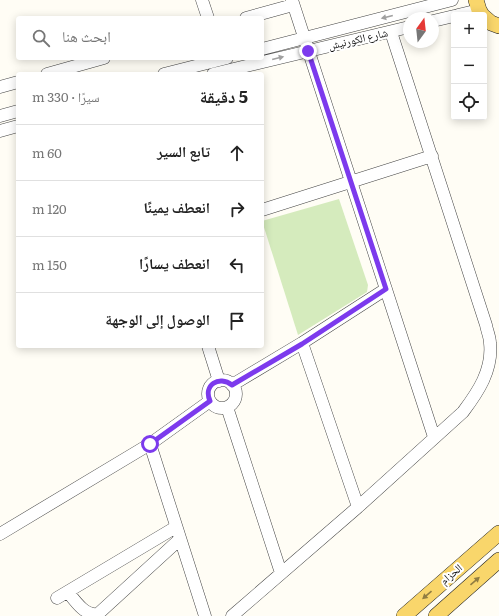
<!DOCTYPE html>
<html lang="ar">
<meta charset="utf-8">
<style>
:root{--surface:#fff;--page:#f2f2f2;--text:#222;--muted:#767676;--line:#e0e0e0}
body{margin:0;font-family:Literata,"Noto Naskh Arabic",serif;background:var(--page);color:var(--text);direction:rtl}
.controls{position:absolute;right:12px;top:12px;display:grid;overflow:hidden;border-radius:4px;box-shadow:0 2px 10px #0003}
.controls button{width:36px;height:36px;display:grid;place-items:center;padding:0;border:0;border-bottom:1px solid var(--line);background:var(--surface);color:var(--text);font:20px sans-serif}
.compass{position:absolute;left:403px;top:12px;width:36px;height:36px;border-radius:50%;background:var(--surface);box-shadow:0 2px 10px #0003;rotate:15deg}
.stop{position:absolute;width:12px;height:12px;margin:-9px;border:3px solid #7c3aed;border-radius:50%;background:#fff}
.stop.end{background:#7c3aed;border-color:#fff;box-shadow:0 1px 4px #0008}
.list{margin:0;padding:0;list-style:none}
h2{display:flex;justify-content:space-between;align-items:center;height:52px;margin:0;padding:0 16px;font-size:17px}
h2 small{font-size:13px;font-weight:400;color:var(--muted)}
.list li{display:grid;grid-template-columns:26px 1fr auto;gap:12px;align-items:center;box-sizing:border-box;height:56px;padding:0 16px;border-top:1px solid var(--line)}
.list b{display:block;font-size:15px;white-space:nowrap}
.list em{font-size:13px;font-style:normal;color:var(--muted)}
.icon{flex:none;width:22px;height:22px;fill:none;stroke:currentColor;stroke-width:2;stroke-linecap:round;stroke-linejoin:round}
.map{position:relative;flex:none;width:499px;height:616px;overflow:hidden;direction:ltr}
.search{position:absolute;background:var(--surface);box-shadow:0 2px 10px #0003;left:16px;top:16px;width:248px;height:44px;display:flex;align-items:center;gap:10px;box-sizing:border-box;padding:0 14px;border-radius:4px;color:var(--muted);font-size:15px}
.panel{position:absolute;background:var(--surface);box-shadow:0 2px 10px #0003;left:16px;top:72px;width:248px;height:276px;border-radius:4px;direction:rtl}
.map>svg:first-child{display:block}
</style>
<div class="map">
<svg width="499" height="616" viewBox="0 0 499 616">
<rect width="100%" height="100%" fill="#fffdf5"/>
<path fill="#d5ebbd" d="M339,199L368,285L367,292L298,335L262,221Z"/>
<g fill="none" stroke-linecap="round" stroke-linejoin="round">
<defs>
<path id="minor" d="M202,0L208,18
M292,0L434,437
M458,15L479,10
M246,18L293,5
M433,21L454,16
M262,49L452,0
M47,74L104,58
M164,74L227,58
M213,74L409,27
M0,87L18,82
M0,116L18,111
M0,131L18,126
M262,210L432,156
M302,343L358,507
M208,346L219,381
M208 394a14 14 0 1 1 28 0a14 14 0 1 1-28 0Z
M232,385L302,343L386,289
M227,407L281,573
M150,444L205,616
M0,534L150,444L210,401
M68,592C75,601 85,616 98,614L180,539
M57,598L176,527
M232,616L358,507L463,412C478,392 493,370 490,343C490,337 487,331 486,325L391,32"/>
<path id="major" d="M476,0L479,10L482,15
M484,17L491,23L499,26
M404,616L499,533
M436,616L499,560"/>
</defs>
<use href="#minor" stroke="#444" stroke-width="13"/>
<use href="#major" stroke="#222" stroke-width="16"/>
<use href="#minor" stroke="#fff" stroke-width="12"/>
<use href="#major" stroke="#f9d66b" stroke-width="15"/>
</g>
<defs><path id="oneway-solid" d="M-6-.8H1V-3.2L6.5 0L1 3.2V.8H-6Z"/></defs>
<g fill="#a0a0a0">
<use href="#oneway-solid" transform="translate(387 17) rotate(166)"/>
<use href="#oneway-solid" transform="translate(278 58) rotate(-14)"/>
</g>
<g fill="#917d42">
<use href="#oneway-solid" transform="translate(475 581) rotate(-41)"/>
<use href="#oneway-solid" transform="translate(427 595) rotate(139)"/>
</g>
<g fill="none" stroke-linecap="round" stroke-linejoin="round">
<path stroke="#7c3aed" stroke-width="5" d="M150,444L210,401C203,385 219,375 232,385L302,344L386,289L308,51"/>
</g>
<g text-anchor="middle" stroke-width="4" stroke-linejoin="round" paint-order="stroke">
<g font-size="11" fill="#111" stroke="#fff">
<text transform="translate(358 39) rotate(-13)" y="4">شارع الكورنيش</text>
<text transform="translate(451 574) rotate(-41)" y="4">الحزام</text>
</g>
</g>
</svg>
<div class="controls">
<button>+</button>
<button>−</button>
<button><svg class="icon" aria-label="locate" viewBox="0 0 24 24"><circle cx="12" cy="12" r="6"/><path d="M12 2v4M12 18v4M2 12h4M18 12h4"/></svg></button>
</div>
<svg class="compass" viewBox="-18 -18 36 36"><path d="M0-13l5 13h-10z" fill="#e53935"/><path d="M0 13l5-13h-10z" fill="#767676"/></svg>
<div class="stop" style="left:150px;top:444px"></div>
<div class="stop end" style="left:308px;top:51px"></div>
<div class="search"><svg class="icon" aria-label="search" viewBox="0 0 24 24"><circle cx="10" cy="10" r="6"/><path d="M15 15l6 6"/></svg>ابحث هنا</div>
<section class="panel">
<h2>5 دقيقة<small>سيرًا · 330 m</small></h2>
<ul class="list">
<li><svg class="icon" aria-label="ahead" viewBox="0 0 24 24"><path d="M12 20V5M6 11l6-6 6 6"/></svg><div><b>تابع السير</b></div><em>60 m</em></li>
<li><svg class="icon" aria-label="right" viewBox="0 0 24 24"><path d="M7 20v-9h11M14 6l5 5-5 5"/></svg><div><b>انعطف يمينًا</b></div><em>120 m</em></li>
<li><svg class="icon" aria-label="left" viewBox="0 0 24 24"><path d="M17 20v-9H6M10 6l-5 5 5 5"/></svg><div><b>انعطف يسارًا</b></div><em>150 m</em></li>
<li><svg class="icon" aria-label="arrive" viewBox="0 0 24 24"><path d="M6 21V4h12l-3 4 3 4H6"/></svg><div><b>الوصول إلى الوجهة</b></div></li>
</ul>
</section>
</div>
